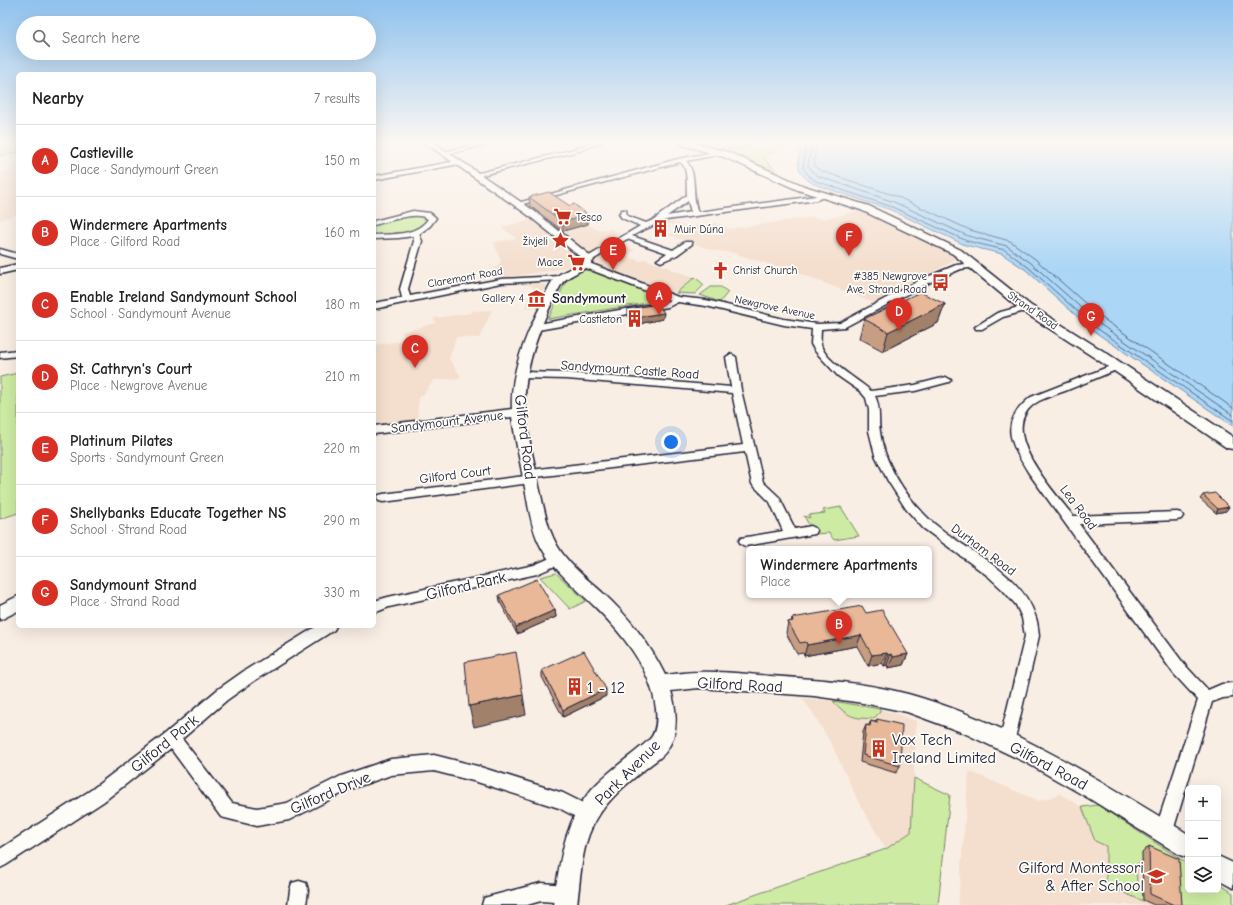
<!DOCTYPE html>
<meta charset="utf-8">
<style>
:root{--surface:#fff;--page:#f2f2f2;--text:#202124;--muted:#757577;--line:#e0e0e0;--accent:#d93025}
body{margin:0;font-family:"Comic Neue",sans-serif;background:var(--page);color:var(--text)}
.controls{position:absolute;right:12px;bottom:12px;display:grid;overflow:hidden;border-radius:6px;box-shadow:0 4px 16px #0002}
.controls button{width:36px;height:36px;display:grid;place-items:center;padding:0;border:0;border-bottom:1px solid var(--line);background:var(--surface);color:var(--text);font:20px sans-serif}
.you{position:absolute;left:671px;top:442px;width:14px;height:14px;margin:-10px;border:3px solid #fff;border-radius:50%;background:#1a73e8;box-shadow:0 0 0 6px #1a73e833}
.badge{display:grid;place-items:center;width:26px;height:26px;border-radius:50%;background:var(--accent);color:#fff;font-size:13px;font-weight:700}
.pin{position:absolute;translate:-50% -33px;filter:drop-shadow(0 1px 2px #0008)}
.pin::after{content:'';position:absolute;top:21px;width:14px;height:12px;background:inherit;clip-path:polygon(0 0,100% 0,50% 100%)}
.popup{position:absolute;left:746px;top:546px;width:186px;height:52px;box-sizing:border-box;display:grid;place-content:center;border-radius:6px;background:var(--surface);filter:drop-shadow(0 1px 3px #0005);font-size:13px;white-space:nowrap;color:var(--muted)}
.popup b{font-size:15px;color:var(--text)}
.popup::after{content:'';position:absolute;left:50%;top:100%;margin-left:-8px;border:8px solid transparent;border-top-color:var(--surface)}
.list{margin:0;padding:0;list-style:none}
h2{display:flex;justify-content:space-between;align-items:center;height:52px;margin:0;padding:0 16px;font-size:17px}
h2 small{font-size:13px;font-weight:400;color:var(--muted)}
.list li{display:grid;grid-template-columns:26px 1fr auto;gap:12px;align-items:center;box-sizing:border-box;height:72px;padding:0 16px;border-top:1px solid var(--line)}
.list b{display:block;font-size:15px;white-space:nowrap}
.list p{margin:0;font-size:13px;white-space:nowrap;color:var(--muted)}
.list em{font-size:13px;font-style:normal;color:var(--muted)}
.icon{flex:none;width:22px;height:22px;fill:none;stroke:currentColor;stroke-width:2;stroke-linecap:round;stroke-linejoin:round}
.map{position:relative;flex:none;width:1233px;height:905px;overflow:hidden}
.search{position:absolute;background:var(--surface);box-shadow:0 4px 16px #0002;left:16px;top:16px;width:360px;height:44px;display:flex;align-items:center;gap:10px;box-sizing:border-box;padding:0 14px;border-radius:22px;color:var(--muted);font-size:15px}
.panel{position:absolute;background:var(--surface);box-shadow:0 4px 16px #0002;left:16px;top:72px;width:360px;height:556px;border-radius:6px}
.map>svg:first-child{display:block}
</style>
<div class="map">
<svg width="1233" height="905" viewBox="0 0 1233 905">
<rect width="100%" height="100%" fill="#f9eee4"/>
<filter id="ink" filterUnits="userSpaceOnUse"><feTurbulence type="fractalNoise" baseFrequency=".025" numOctaves="2"/><feDisplacementMap in="SourceGraphic" scale="8" xChannelSelector="R" yChannelSelector="G"/><feConvolveMatrix kernelMatrix="1 2 1 2 8 2 1 2 1" color-interpolation-filters="sRGB"/></filter>
<g filter="url(#ink)">
<path fill="#f4decd" d="M18,168V214L0,220V172Z
M557,199L581,219L597,230L604,229L606,231L610,229L621,233L608,241L635,250L627,255L632,258L641,261L645,259L672,269L671,270L695,277L676,293L588,262L549,271L499,278L494,270L501,262L494,242L517,239L502,227L544,216L530,206Z
M860,210L950,252L955,258L950,263L874,303L807,276L733,253L712,250L668,235L679,229L675,226L665,222L670,221L690,228L698,224L704,227L715,223L729,229L814,217L817,219L835,217Z
M532,283L546,285L537,308L525,307L534,286H529Z
M492,310L479,338L456,337L449,359L462,378L434,380L423,395L419,397L417,419L374,425V345L410,340L401,332L436,323L434,318L472,313V311Z
M802,698L858,704L894,713L916,721L912,832L886,849L860,805L832,745L813,713Z
M969,771L1039,801L1060,794L1082,807L1098,805L1188,864V890H1218V883L1233,893V905H958Z"/>
<path fill="#cdeba2" stroke="#78866e" d="M692,142H757C730,152 719,149 692,142Z
M761,142H784L774,152L765,156L764,158L774,169V173L728,150L734,148L738,150Z
M18,145V152L0,156V147Z
M410,215H423L427,220L418,230L405,233L374,235V225Z
M593,269L660,297L665,299L659,301L548,319L568,277L580,271Z
M695,277L704,285L695,294L676,293Z
M711,287H721L728,292L720,302L700,295Z
M18,373V513L0,519V377Z
M841,507L859,536L834,540L829,533L814,534L804,516L810,518L808,515L825,513L823,510Z
M556,573L586,601L570,609L540,577Z
M833,701L880,709V712L874,718C853,720 846,715 833,701Z
M914,778L950,795L938,905H726L886,849L911,832Z
M1098,805L1188,864V890H1218V883L1233,893V905H1173L1143,853L1142,862L1136,864L1137,883L1143,886V901L1115,889L1114,892L1106,889V846L1095,841L1082,807Z"/>
<path fill="#abd6f6" stroke="#748eab" d="M803,142H1233V426L1092,330L1026,270L1002,254L965,245L891,210L814,184C795,173 796,162 803,142Z"/>
<g fill="none" stroke-linecap="round" stroke-linejoin="round">
<path stroke="#596a86" stroke-width="1" d="M807,142L803,168L810,177L816,181L892,207L967,241L1005,250L1028,267L1095,327L1233,421
M812,142L808,165L813,172L818,176L894,202L968,236L1007,246L1031,263L1098,323L1233,415
M818,142L814,158L815,167L821,171L896,196L970,230L1010,241L1035,259L1102,318L1233,408"/>
<defs>
<path id="minor" d="M486,142H498L443,155L440,153Z
M593,142H602L579,151L474,177L471,175L575,149Z
M720,151L722,152V154L686,161C698,173 691,196 698,212L816,196L825,193L828,195L817,200L666,220L643,230L632,236L673,250L685,242H691L692,244L677,255L661,262L657,260L667,253L627,239L591,261H588L584,259L640,226L622,218L619,214L622,210H626L627,216L646,223L656,219L657,217L687,195C686,185 689,168 680,162L519,205L514,204L678,159ZM688,201L691,212L667,216Z
M457,161L459,162V164L374,180V176Z
M413,211L430,213L436,218L430,226L419,234L422,241L408,289L410,296L501,279L560,276L564,278L560,280L501,283L374,309V303L402,298L400,289L414,241L413,236L399,238L374,239V235C393,234 416,236 428,219C416,210 388,222 374,225V221Z
M0,249L18,254V259L0,254Z
M583,263H589L678,297L706,300L784,319L817,324L840,323L920,280L956,265L977,263V267L961,269L926,284L845,327L821,329C821,334 820,340 821,345C825,361 859,380 871,391L915,385L946,377L951,380L949,382L915,391L875,396C881,408 878,420 880,432C884,462 903,492 924,514C957,549 1021,568 1036,618C1038,624 1038,630 1039,636L1013,747L1007,750L1001,747L999,742L1025,636L1022,618L1016,605L1003,590L988,576L923,528L906,509L888,481L875,455L869,431V410L866,398L861,392L838,376L815,351L811,344L812,329L784,325L706,306L678,302L668,307L538,330L535,329L534,327L535,325L538,324L666,302L670,300L583,267Z
M1026,305L1030,308L1029,310L1003,317L982,329H976L975,327L997,313Z
M18,350V356L0,358V352Z
M731,354L736,357L741,390L763,482L779,497L795,529L811,526L815,528L817,531L815,534L745,546L741,544L739,541L741,538L783,531L770,502L752,484L745,452L536,477L537,479L535,482L531,483L383,502L379,501L377,498L379,495L383,494L525,476L524,474L526,471L530,470L743,445L732,393L567,379L521,378L516,375L521,372L567,373L731,387L726,357Z
M1118,363L1123,366L1121,368C1102,376 1084,383 1065,391C1056,394 1047,397 1039,401C992,427 1053,489 1073,516L1177,512L1181,513L1183,516L1181,519L1177,520L1079,524L1184,664L1208,690L1222,684L1233,683V697L1223,698L1212,702L1173,831L1170,837L1164,840L1158,837L1155,831L1198,700L1174,674L1028,472C1009,440 999,423 1031,397Z
M557,555L562,557L563,560L562,563L537,574L389,607L374,613V601L388,597L534,565Z
M317,626H336L334,630L254,681L227,700L182,739L232,803L257,808L287,803L341,776L391,759L434,755L477,766L563,793L593,808L596,814L593,820L587,823L559,808L477,782L434,771L391,775L351,789L289,820L257,826L221,817L171,749L103,802L6,865L0,868V849L91,790L166,733L217,690L244,671Z
M299,881L306,883L308,890L306,905H288L290,890L292,883Z
M541,883L567,885L574,887L576,894L574,901L567,903L541,901L527,905H482L484,898L491,896Z"/>
<path id="tertiary" d="M424,142H433L534,211L587,253L594,260C585,272 567,274 561,285C543,318 523,367 525,406C526,432 534,459 539,486C545,512 548,537 566,558C577,572 591,582 603,593C629,617 650,644 665,675C676,674 687,672 698,672C722,671 747,674 770,676C816,679 863,682 908,694C1006,721 1102,781 1188,834V858L1180,855L1090,799L1027,763L964,733L907,712L863,703L814,696L699,688L671,691C677,711 679,732 667,750C663,757 655,761 649,766C630,781 608,798 596,820C581,844 581,877 577,905H553C560,865 563,822 591,790C608,771 630,757 649,740C657,732 657,720 656,709C651,667 620,631 591,603C571,583 550,567 538,541C530,523 528,502 524,483C520,461 515,439 512,417L374,434V426L512,409C510,373 525,337 541,305C544,297 548,287 553,280C561,270 575,269 584,260L528,215Z
M18,264V270L0,274V268Z
M18,596V611L0,620V605Z
M1218,856L1233,863V888L1218,880Z"/>
<path id="secondary" d="M679,142H692L730,153L804,186L869,206L961,250L1030,305L1108,354L1233,437V449L1227,448L1098,360L1022,311L953,254L861,210L798,190L724,157L680,144Z"/>
</defs>
<use href="#minor" stroke="#22223b" stroke-width="3"/>
<use href="#tertiary" stroke="#22223b" stroke-width="3"/>
<use href="#secondary" stroke="#22223b" stroke-width="3"/>
<use href="#minor" fill="#fdfcf7" fill-rule="evenodd"/>
<use href="#tertiary" fill="#fdfcf7" fill-rule="evenodd"/>
<use href="#secondary" fill="#fdfcf7" fill-rule="evenodd"/>
</g>
<path fill="#c89e83" stroke="#22223b" d="M529,197L570,206L588,215V224L563,231L530,206Z
M945,304L938,323L883,351L859,338L864,319Z
M628,309L663,319L643,323L639,326L634,325L628,316Z
M1203,495L1226,511L1216,513L1200,499Z
M499,595L555,610L556,617L517,634L500,602Z
M866,613L908,654L903,665L888,668L887,665L884,666L882,663L868,666L857,646L804,656L803,653L797,654L786,633L788,622H791L792,618Z
M542,670L606,696L563,717L542,677Z
M877,719L900,766L896,773L860,762L863,732L866,725L868,726L871,721L875,722Z
M1149,846L1182,905H1154L1143,900L1142,853Z"/>
<path fill="#a2816a" stroke="#22223b" d="M588,215V224L563,231V222Z
M945,304L938,323L883,351L888,332Z
M664,313L663,319L643,323L639,326V319L644,316Z
M1229,507L1226,511L1216,513L1218,509Z
M555,610L556,617L517,634L516,627Z
M861,635L857,646L804,656L807,645Z
M887,653L882,663L868,666L872,655Z
M891,654L887,665L884,666L888,655Z
M908,654L903,665L888,668L893,657Z
M606,689V696L563,717V710Z
M523,695L526,715L474,727L469,706Z"/>
<path fill="#e8b898" stroke="#22223b" d="M549,192L570,206L574,204L588,215L563,222L529,197Z
M920,292L945,304L888,332L864,319Z
M658,304L664,313L644,316L639,319L634,318L628,309Z
M1215,493L1229,507L1218,509L1203,495Z
M537,579L555,610L516,627L499,595Z
M862,606L866,613L882,610L908,654L893,657L891,654L888,655L887,653L872,655L861,635L807,645L806,642L800,643L788,622L793,621L792,618Z
M584,651L606,689L563,710L542,670Z
M516,652L523,695L469,706L465,662Z
M877,719L902,725L900,766L863,755L866,725L870,726L871,721L877,723Z
M1149,846L1179,859L1182,905H1174L1150,894Z"/>
</g>
<linearGradient id="sky" x2="0" y2="1"><stop stop-color="#8fc2ee"/><stop offset="0.53" stop-color="#fcf7f3"/><stop offset="1" stop-color="#fcf7f3" stop-opacity="0"/></linearGradient>
<rect width="1233" height="269" fill="url(#sky)"/>
<defs>
<symbol id="supermarket-bare" viewBox="-9 -9 18 18"><path d="M-6-5.5h2.5l.6 2H6L4.5 2H-2.5L-4.4-4H-6ZM-1.5 3.2a1.3 1.3 0 1 0 .1 0ZM3 3.2a1.3 1.3 0 1 0 .1 0Z" fill="#c8321e" stroke="#fdfcf7" stroke-width="2.5" paint-order="stroke"/></symbol>
<symbol id="building-bare" viewBox="-9 -9 18 18"><path d="M-4-6H4V6H1V3H-1V6H-4ZM-2.5-4.3h1.7v1.8h-1.7ZM.8-4.3h1.7v1.8H.8ZM-2.5-1h1.7V.8h-1.7ZM.8-1h1.7V.8H.8Z" fill="#c8321e" stroke="#fdfcf7" stroke-width="2.5" paint-order="stroke"/></symbol>
<symbol id="sight-bare" viewBox="-9 -9 18 18"><path d="M0-6L1.8-2.2L6-1.7L2.9 1.2L3.7 5.4L0 3.3L-3.7 5.4L-2.9 1.2L-6-1.7L-1.8-2.2Z" fill="#c8321e" stroke="#fdfcf7" stroke-width="2.5" paint-order="stroke"/></symbol>
<symbol id="church-bare" viewBox="-9 -9 18 18"><path d="M-1.2-6h2.4v3.5h3.3v2.4h-3.3V6h-2.4V-.1h-3.3v-2.4h3.3Z" fill="#c8321e" stroke="#fdfcf7" stroke-width="2.5" paint-order="stroke"/></symbol>
<symbol id="bus-bare" viewBox="-9 -9 18 18"><path d="M-5-6H5V4H4V6H2V4H-2V6H-4V4H-5ZM-3.5-4V0h7V-4ZM-3.5 1.2v1.5H-2V1.2ZM2 1.2v1.5H3.5V1.2Z" fill="#c8321e" stroke="#fdfcf7" stroke-width="2.5" paint-order="stroke"/></symbol>
<symbol id="museum-bare" viewBox="-9 -9 18 18"><path d="M0-6L6-3V-2H-6V-3ZM-5-1h2V3h-2ZM-1-1h2V3h-2ZM3-1h2V3H3ZM-6 4H6V6H-6Z" fill="#c8321e" stroke="#fdfcf7" stroke-width="2.5" paint-order="stroke"/></symbol>
<symbol id="school-bare" viewBox="-9 -9 18 18"><path d="M0-5L7-2L0 1L-7-2ZM-4 1L0 2.5L4 1V4Q0 6-4 4Z" fill="#c8321e" stroke="#fdfcf7" stroke-width="2.5" paint-order="stroke"/></symbol>
</defs>
<g fill-rule="evenodd">
<use href="#supermarket-bare" x="550" y="204" width="25" height="25"/>
<use href="#building-bare" x="648" y="216" width="25" height="25"/>
<use href="#sight-bare" x="548" y="228" width="25" height="25"/>
<use href="#supermarket-bare" x="564" y="250" width="25" height="25"/>
<use href="#church-bare" x="708" y="258" width="25" height="25"/>
<use href="#bus-bare" x="928" y="270" width="25" height="25"/>
<use href="#museum-bare" x="524" y="286" width="25" height="25"/>
<use href="#building-bare" x="622" y="306" width="25" height="25"/>
<use href="#building-bare" x="562" y="674" width="25" height="25"/>
<use href="#building-bare" x="866" y="736" width="25" height="25"/>
<use href="#school-bare" x="1144" y="864" width="25" height="25"/>
</g>
<g text-anchor="middle" stroke-width="3.5" stroke-linejoin="round" paint-order="stroke">
<g font-size="11" fill="#22223b" stroke="#fdfcf7" text-anchor="end">
<text x="576" y="221" text-anchor="start">Tesco</text>
<text x="674" y="233" text-anchor="start">Muir Dúna</text>
<text x="548" y="245">živjeli</text>
<text x="563" y="266">Mace</text>
<text x="733" y="274" text-anchor="start">Christ Church</text>
<text x="927" y="280">#385 Newgrove<tspan x="927" dy="13">Ave, Strand Road</tspan></text>
<text x="524" y="302">Gallery 4</text>
<text x="622" y="323">Castleton</text>
</g>
<g font-size="11" fill="#22223b" stroke="#fdfcf7">
<text transform="translate(465 277) rotate(-10)" y="4">Claremont Road</text>
<text transform="translate(775 307) rotate(12)" y="4">Newgrove Avenue</text>
<text transform="translate(1033 310) rotate(35)" y="4">Strand Road</text>
</g>
<g font-size="13" fill="#22223b" stroke="#fdfcf7">
<text transform="translate(630 369) rotate(4)" y="5">Sandymount Castle Road</text>
<text transform="translate(447 421) rotate(-7)" y="5">Sandymount Avenue</text>
<text transform="translate(455 474) rotate(-7)" y="5">Gilford Court</text>
<text transform="translate(1079 507) rotate(53)" y="5">Lea Road</text>
<text transform="translate(984 549) rotate(37)" y="5">Durham Road</text>
</g>
<g font-size="14" font-weight="bold" fill="#22223b" stroke="#fdfcf7">
<text x="589" y="303">Sandymount</text>
</g>
<g font-size="16" fill="#22223b" stroke="#fdfcf7">
<text transform="translate(526 437) rotate(83)" y="6">Gilford Road</text>
<text transform="translate(466 585) rotate(-13)" y="6">Gilford Park</text>
<text transform="translate(740 684) rotate(3)" y="6">Gilford Road</text>
<text transform="translate(164 743) rotate(-39)" y="6">Gilford Park</text>
<text transform="translate(1049 765) rotate(28)" y="6">Gilford Road</text>
<text transform="translate(627 772) rotate(-45)" y="6">Park Avenue</text>
<text transform="translate(330 792) rotate(-23)" y="6">Gilford Drive</text>
</g>
<g font-size="16" fill="#22223b" stroke="#fdfcf7" text-anchor="start">
<text x="587" y="693">1 - 12</text>
<text x="892" y="745">Vox Tech<tspan x="892" dy="18">Ireland Limited</tspan></text>
<text x="1144" y="873" text-anchor="end">Gilford Montessori<tspan x="1144" dy="18">&amp; After School</tspan></text>
</g>
</g>
</svg>
<div class="controls">
<button>+</button>
<button>−</button>
<button><svg class="icon" aria-label="layers" viewBox="0 0 24 24"><path d="M12 4l9 5-9 5-9-5zM3 14l9 5 9-5"/></svg></button>
</div>
<div class="you"></div>
<div class="pin badge" style="left:659px;top:315px">A</div>
<div class="pin badge" style="left:839px;top:644px">B</div>
<div class="popup"><b>Windermere Apartments</b>Place</div>
<div class="pin badge" style="left:415px;top:368px">C</div>
<div class="pin badge" style="left:899px;top:331px">D</div>
<div class="pin badge" style="left:613px;top:270px">E</div>
<div class="pin badge" style="left:849px;top:256px">F</div>
<div class="pin badge" style="left:1091px;top:336px">G</div>
<div class="search"><svg class="icon" aria-label="search" viewBox="0 0 24 24"><circle cx="10" cy="10" r="6"/><path d="M15 15l6 6"/></svg>Search here</div>
<section class="panel">
<h2>Nearby<small>7 results</small></h2>
<ul class="list">
<li><span class="badge">A</span><div><b>Castleville</b><p>Place · Sandymount Green</p></div><em>150 m</em></li>
<li><span class="badge">B</span><div><b>Windermere Apartments</b><p>Place · Gilford Road</p></div><em>160 m</em></li>
<li><span class="badge">C</span><div><b>Enable Ireland Sandymount School</b><p>School · Sandymount Avenue</p></div><em>180 m</em></li>
<li><span class="badge">D</span><div><b>St. Cathryn's Court</b><p>Place · Newgrove Avenue</p></div><em>210 m</em></li>
<li><span class="badge">E</span><div><b>Platinum Pilates</b><p>Sports · Sandymount Green</p></div><em>220 m</em></li>
<li><span class="badge">F</span><div><b>Shellybanks Educate Together NS</b><p>School · Strand Road</p></div><em>290 m</em></li>
<li><span class="badge">G</span><div><b>Sandymount Strand</b><p>Place · Strand Road</p></div><em>330 m</em></li>
</ul>
</section>
</div>
